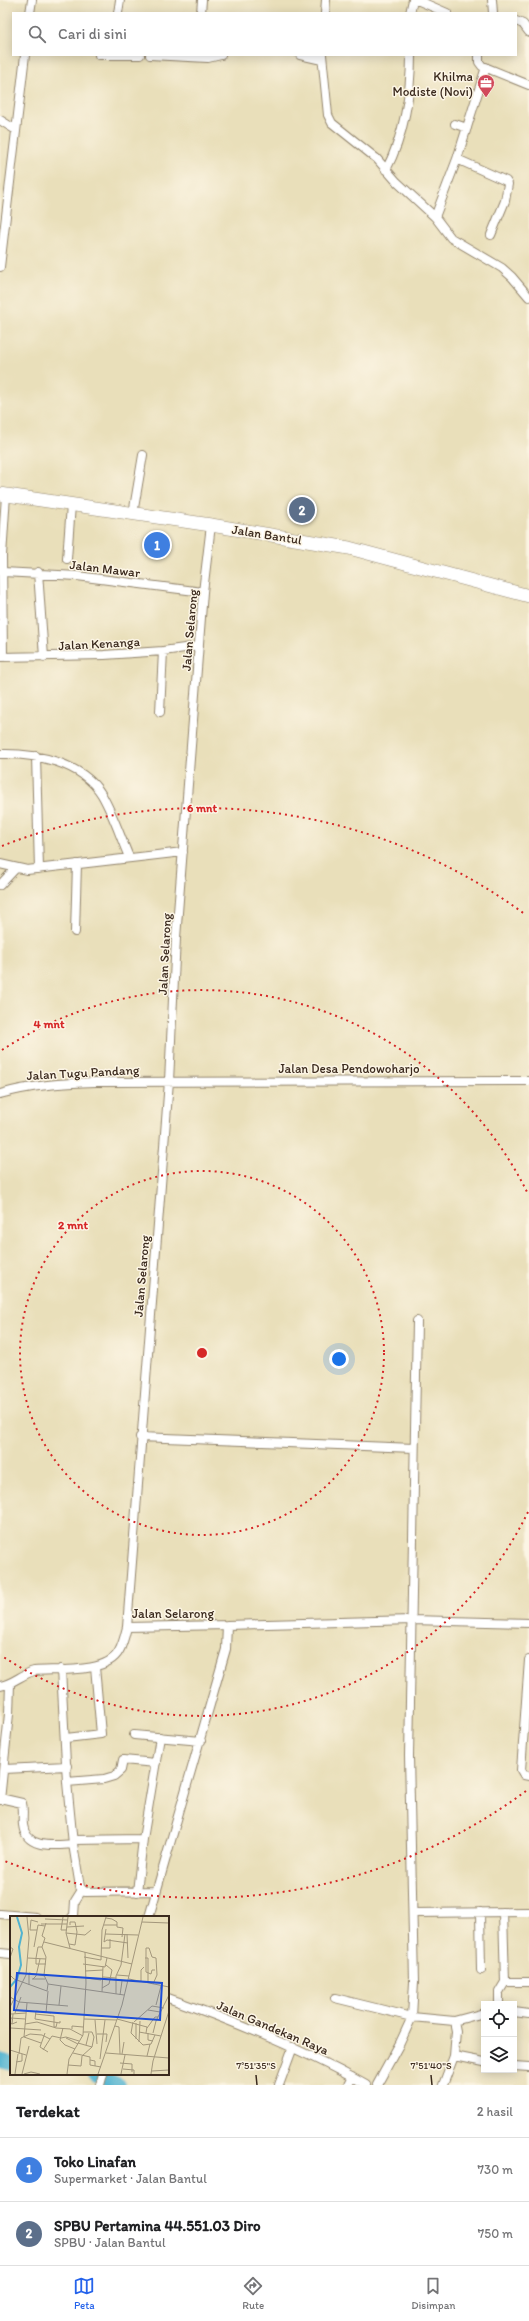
<!DOCTYPE html>
<html lang="id">
<meta charset="utf-8">
<style>
:root{--surface:#fff;--page:#f6f6f6;--text:#202124;--muted:#757577;--line:#e0e0e0;--accent:#2563eb}
body{margin:0;font-family:Itim,sans-serif;background:var(--page);color:var(--text)}
.controls{position:absolute;right:12px;bottom:12px;display:grid;overflow:hidden;border-radius:0px;box-shadow:0 2px 10px #0003}
.controls button{width:36px;height:36px;display:grid;place-items:center;padding:0;border:0;border-bottom:1px solid var(--line);background:var(--surface);color:var(--text);font:20px sans-serif}
.you{position:absolute;left:339px;top:1359px;width:14px;height:14px;margin:-10px;border:3px solid #fff;border-radius:50%;background:#1a73e8;box-shadow:0 0 0 6px #1a73e833}
.badge{display:grid;place-items:center;width:26px;height:26px;border-radius:50%;background:var(--accent);color:#fff;font-size:13px;font-weight:700}
.pin{position:absolute;translate:-50% -50%;border:2px solid #fff;box-shadow:0 1px 4px #0006}
.list{margin:0;padding:0;list-style:none}
h2{display:flex;justify-content:space-between;align-items:center;height:52px;margin:0;padding:0 16px;font-size:17px}
h2 small{font-size:13px;font-weight:400;color:var(--muted)}
.list li{display:grid;grid-template-columns:26px 1fr auto;gap:12px;align-items:center;box-sizing:border-box;height:64px;padding:0 16px;border-top:1px solid var(--line)}
.list b{display:block;font-size:15px;white-space:nowrap}
.list p{margin:0;font-size:13px;white-space:nowrap;color:var(--muted)}
.list em{font-size:13px;font-style:normal;color:var(--muted)}
.icon{flex:none;width:22px;height:22px;fill:none;stroke:currentColor;stroke-width:2;stroke-linecap:round;stroke-linejoin:round}
.map{position:relative;flex:none;width:529px;height:2085px;overflow:hidden}
.search{position:absolute;background:var(--surface);box-shadow:0 2px 10px #0003;left:12px;right:12px;top:12px;height:44px;display:flex;align-items:center;gap:10px;box-sizing:border-box;padding:0 14px;border-radius:0px;color:var(--muted);font-size:15px}
.sheet{height:180px;background:var(--surface)}
nav{display:flex;justify-content:space-around;align-items:center;box-sizing:border-box;height:56px;border-top:1px solid var(--line);background:var(--surface);font-size:11px;color:var(--muted)}
nav a{display:grid;justify-items:center;gap:2px}
nav .on{color:var(--accent)}
.map>svg:first-child{display:block}
</style>
<div class="map">
<svg width="529" height="2085" viewBox="0 0 529 2085">
<rect width="100%" height="100%" fill="#fcf5e5"/>
<filter id="ink" filterUnits="userSpaceOnUse"><feTurbulence type="fractalNoise" baseFrequency=".025" numOctaves="2"/><feDisplacementMap in="SourceGraphic" scale="8" xChannelSelector="R" yChannelSelector="G"/><feConvolveMatrix kernelMatrix="1 2 1 2 8 2 1 2 1" color-interpolation-filters="sRGB"/></filter>
<filter id="wash" filterUnits="userSpaceOnUse"><feTurbulence type="fractalNoise" baseFrequency=".012" numOctaves="4" result="noise"/><feDisplacementMap in="SourceGraphic" scale="16" xChannelSelector="R" yChannelSelector="G"/><feGaussianBlur stdDeviation="0.9" result="paint"/><feColorMatrix in="noise" values="0 0 0 0 0 0 0 0 0 0 0 0 0 0 0 0 0 1.4 0 .05"/><feComposite in="paint" operator="in"/></filter>
<g filter="url(#wash)">
<rect width="100%" height="100%" fill="#e9dfba"/>
<g fill="none" stroke-linecap="round" stroke-linejoin="round">
<path stroke="#51b3d0" stroke-width="14" d="M0,2060L11,2063
M94,2074L119,2085"/>
</g>
</g>
<g filter="url(#ink)">
<g fill="none" stroke-linecap="round" stroke-linejoin="round">
<defs>
<path id="street" d="M417,0L447,13
M492,0L493,13
M30,13L32,0
M118,13L120,0
M201,13L202,0
M325,13L326,0
M410,13L413,0
M516,21L523,24L529,32
M99,55H140
M150,55L208,58L221,55
M300,55L322,60
M322,55L328,115L332,123L377,159L397,182L435,217L451,238L502,268L512,277L529,297
M479,55V62L482,66L529,85
M0,120L16,130
M455,124L467,128
M457,159L506,181L508,184L505,201L491,235
M386,170C404,136 411,93 411,55
M435,217L457,159L486,67
M0,267L25,55
M133,514L143,455
M67,559L71,505
M3,572L77,576L203,592
M38,572L44,657
M0,657L104,655L163,651L199,646
M3,657L2,556L6,495
M160,712L163,651
M0,754C35,753 82,762 102,795C113,814 120,836 129,857
M36,756L39,869
M0,864L27,870L183,852
M0,885L16,868
M75,932L77,864
M0,1094C32,1085 63,1083 96,1082L529,1081
M140,1437L414,1448
M227,1625L412,1620L529,1623
M529,1660L521,1770L524,1775L529,1776
M61,1669L67,1782L73,1844L80,1887L85,1892L156,1891
M0,1686C13,1684 22,1674 34,1671C57,1669 107,1674 119,1651C123,1644 125,1635 127,1627
M134,1735L201,1741
M66,1738L101,1734L95,1667
M4,1769L67,1766
M67,1782L104,1779L114,1776L121,1770L123,1760L156,1763
M0,1798L22,1803C24,1810 22,1817 23,1825C26,1850 55,1845 73,1844
M0,1800L9,1714L10,1684
M73,1840L143,1839
M137,1892L143,1839L160,1737
M480,1912L481,1970
M503,1912L505,1982
M413,1913L529,1912
M0,1914L36,1917
M72,1917L74,1916L75,1901L82,1890
M149,1917L226,1649L227,1625L127,1627L169,1081L176,938L203,592L211,525
M0,1953L11,1954
M168,1998C236,2022 303,2049 366,2085
M335,1998L412,2017L454,2021L456,2031L454,2056L484,2062
M499,2004V1992L505,1982H529
M514,2012L529,2014
M454,2021L484,2013
M514,2066L529,2067
M100,2085L103,2074
M279,2085L293,2047
M348,2085L352,2077
M377,2085L400,2043L412,2017L414,1982L409,1756L417,1321
M443,2085L454,2056"/>
<path id="primary" d="M0,494L211,525L349,548L529,596"/>
</defs>
<use href="#street" stroke="#92846c" stroke-width="10"/>
<use href="#primary" stroke="#92846c" stroke-width="14"/>
<use href="#street" stroke="#fff" stroke-width="8"/>
<use href="#primary" stroke="#fff" stroke-width="13"/>
</g>
</g>
<path fill="none" stroke="#3b2a1e" stroke-width="1.5" d="M256,2075L257,2085M431,2075L432,2085"/>
<g fill="none" stroke="#d62828" stroke-width="2" stroke-dasharray="2 4">
<circle cx="202" cy="1353" r="182"/>
<path d="M528 1512A363 363 0 0 1 2 1656M2 1050A363 363 0 0 1 528 1194"/>
<path d="M526 1791A545 545 0 0 1 2 1860M2 846A545 545 0 0 1 526 915"/>
</g>
<defs>
<symbol id="office-pin" viewBox="-11 -11 22 30"><path d="M0 17L-7.5 6A9.5 9.5 0 1 1 7.5 6Z" fill="#d1495b" stroke="#fcf5e5"/><path d="M-6-3h4V-5.5h4V-3h4V5H-6ZM-1-4.5V-3h2v-1.5ZM-6 0V1H6V0Z" fill="#fff"/></symbol>
</defs>
<g fill-rule="evenodd">
<use href="#office-pin" x="476" y="73" width="20" height="27"/>
</g>
<g text-anchor="middle" stroke-width="3" stroke-linejoin="round" paint-order="stroke">
<g font-size="13" fill="#3b2a1e" stroke="#fcf5e5" text-anchor="end">
<text x="473" y="81">Khilma<tspan x="473" dy="15">Modiste (Novi)</tspan></text>
</g>
<g font-size="13" fill="#3b2a1e" stroke="#fcf5e5">
<text transform="translate(267 534) rotate(9)" y="5">Jalan Bantul</text>
<text transform="translate(105 568) rotate(7)" y="5">Jalan Mawar</text>
<text transform="translate(189 630) rotate(-85)" y="5">Jalan Selarong</text>
<text transform="translate(99 643) rotate(-3)" y="5">Jalan Kenanga</text>
<text transform="translate(164 954) rotate(-87)" y="5">Jalan Selarong</text>
<text x="349" y="1073">Jalan Desa Pendowoharjo</text>
<text transform="translate(83 1072) rotate(-3)" y="5">Jalan Tugu Pandang</text>
<text transform="translate(141 1276) rotate(-85)" y="5">Jalan Selarong</text>
<text x="173" y="1618">Jalan Selarong</text>
<text transform="translate(273 2027) rotate(23)" y="5">Jalan Gandekan Raya</text>
</g>
</g>
<g transform="translate(10 1916)">
<rect width="159" height="159" fill="#e9dfba"/>
<path fill="none" stroke="#51b3d0" stroke-width="2" d="M0,71L7,63L11,49L9,31L12,17L7,1"/>
<path fill="none" stroke="#a3977c" stroke-width="1" d="M53,1L51,14H57M58,1L56,17L60,32M96,2L102,3L107,6V11L113,12L112,21M35,3L58,4M132,6L159,7M36,7L32,20L35,22L32,31L36,41L34,59L38,68M31,8H57M94,9H107M57,11L74,10M96,13L94,26L97,24L118,27M27,14H20L21,4L28,6M56,17L75,19L81,14M95,18L128,19M117,18L118,42M34,26L122,48M59,28L65,29L67,16L65,6H60V9M0,31L3,33L0,42M24,31L28,9L35,10M91,32H100V23M74,41L91,44L92,14L96,1M18,42L36,43M26,42L28,31H32M26,42V48H36M135,42H138V67M73,48L95,51L97,42M75,55L93,54M0,59L4,63L37,75L38,68L114,79M107,59L119,60M93,61L106,62M76,62L91,64M22,63H35M23,63L26,60L30,43M119,63L159,71M106,64L118,65M131,65V54L134,51M143,68L147,59L146,42L142,41L139,32H136V56L141,58L142,54H145M19,69V57L35,60M92,72L99,68L102,54L96,49M92,76L93,50M106,78V60L111,49L115,18M110,79L112,65M0,81L9,86L58,90M49,89L51,70M146,89L151,70M0,91L16,59L19,22L17,1M138,94L150,96M5,97L11,81M36,97L38,75M41,97L26,95L25,103L50,107V105M1,98L16,97M3,98L2,108L7,106M25,98L44,100V111H46L47,107M74,103L107,104M107,103L137,111L136,117M85,104L87,128M27,106L46,112L60,113L73,120M123,106L121,117L133,129L141,128L145,119M124,106L142,90L154,92M2,108L0,107L1,102L15,103M15,108L27,106M105,110L109,111L110,138M1,112L31,114M53,112L50,124L55,129L65,133M137,112L145,101H148M62,113V110L73,111M73,116H82L84,121M129,116L151,120M35,117L30,131L38,136M138,117V124L143,125M143,117L146,105L159,79M87,118H97L96,126M14,121L17,87M14,121L31,127M56,122L68,128M126,123V107M129,126L130,105M68,127L82,131L84,121M76,129L79,117M0,134L16,139M33,134L40,123M63,137L80,141V144L85,145V150M96,137L159,142M9,138L11,122L20,118L32,119L40,123L42,120L51,122L56,121L69,125M112,138L114,126M72,140L82,131M137,140L140,128M90,143L95,104M80,144V149L91,151M6,146L12,145V138M110,147L122,148V156M58,149L71,150L72,140M113,153L124,154V158M142,155L159,154M5,158L8,138M12,158L19,130M14,158L21,156L30,158M57,158L59,143L73,119L76,67L75,36M88,158L112,89L133,1M111,158L115,139M141,158L143,145L159,95"/>
<path fill="#1d4ed8" fill-opacity="0.15" stroke="#1d4ed8" stroke-width="2" d="M7,57L152,67L150,104L4,94Z"/>
<rect width="159" height="159" fill="none" stroke="#3b2a1e" stroke-width="2"/>
</g>
<g font-size="10" text-anchor="middle" fill="#3b2a1e" stroke="#fcf5e5" stroke-width="3" stroke-linejoin="round" paint-order="stroke">
<text x="256" y="2069">7°51'35"S</text>
<text x="431" y="2069">7°51'40"S</text>
</g>
<circle cx="202" cy="1353" r="6" fill="#d62828" stroke="#fcf5e5" stroke-width="2"/>
<g font-size="12" text-anchor="middle" font-weight="bold" fill="#d62828" stroke="#fcf5e5" stroke-width="3" stroke-linejoin="round" paint-order="stroke">
<text x="202" y="812">6 mnt</text>
<text x="49" y="1028">4 mnt</text>
<text x="73" y="1229">2 mnt</text>
</g>
</svg>
<div class="controls">
<button><svg class="icon" aria-label="locate" viewBox="0 0 24 24"><circle cx="12" cy="12" r="6"/><path d="M12 2v4M12 18v4M2 12h4M18 12h4"/></svg></button>
<button><svg class="icon" aria-label="layers" viewBox="0 0 24 24"><path d="M12 4l9 5-9 5-9-5zM3 14l9 5 9-5"/></svg></button>
</div>
<div class="you"></div>
<div class="pin badge" style="left:157px;top:545px;background:#3f7fe0">1</div>
<div class="pin badge" style="left:302px;top:510px;background:#5c6f8a">2</div>
<div class="search"><svg class="icon" aria-label="search" viewBox="0 0 24 24"><circle cx="10" cy="10" r="6"/><path d="M15 15l6 6"/></svg>Cari di sini</div>
</div>
<section class="sheet">
<h2>Terdekat<small>2 hasil</small></h2>
<ul class="list">
<li><span class="badge" style="background:#3f7fe0">1</span><div><b>Toko Linafan</b><p>Supermarket · Jalan Bantul</p></div><em>730 m</em></li>
<li><span class="badge" style="background:#5c6f8a">2</span><div><b>SPBU Pertamina 44.551.03 Diro</b><p>SPBU · Jalan Bantul</p></div><em>750 m</em></li>
</ul>
</section>
<nav>
<a class="on"><svg class="icon" aria-label="map" viewBox="0 0 24 24"><path d="M3 6l6-2 6 2 6-2v14l-6 2-6-2-6 2zM9 4v14M15 6v14"/></svg>Peta</a>
<a><svg class="icon" aria-label="directions" viewBox="0 0 24 24"><path d="M12 3l9 9-9 9-9-9zM9 14v-3h6M13 9l2 2-2 2"/></svg>Rute</a>
<a><svg class="icon" aria-label="saved" viewBox="0 0 24 24"><path d="M7 4h10v16l-5-4-5 4z"/></svg>Disimpan</a>
</nav>
